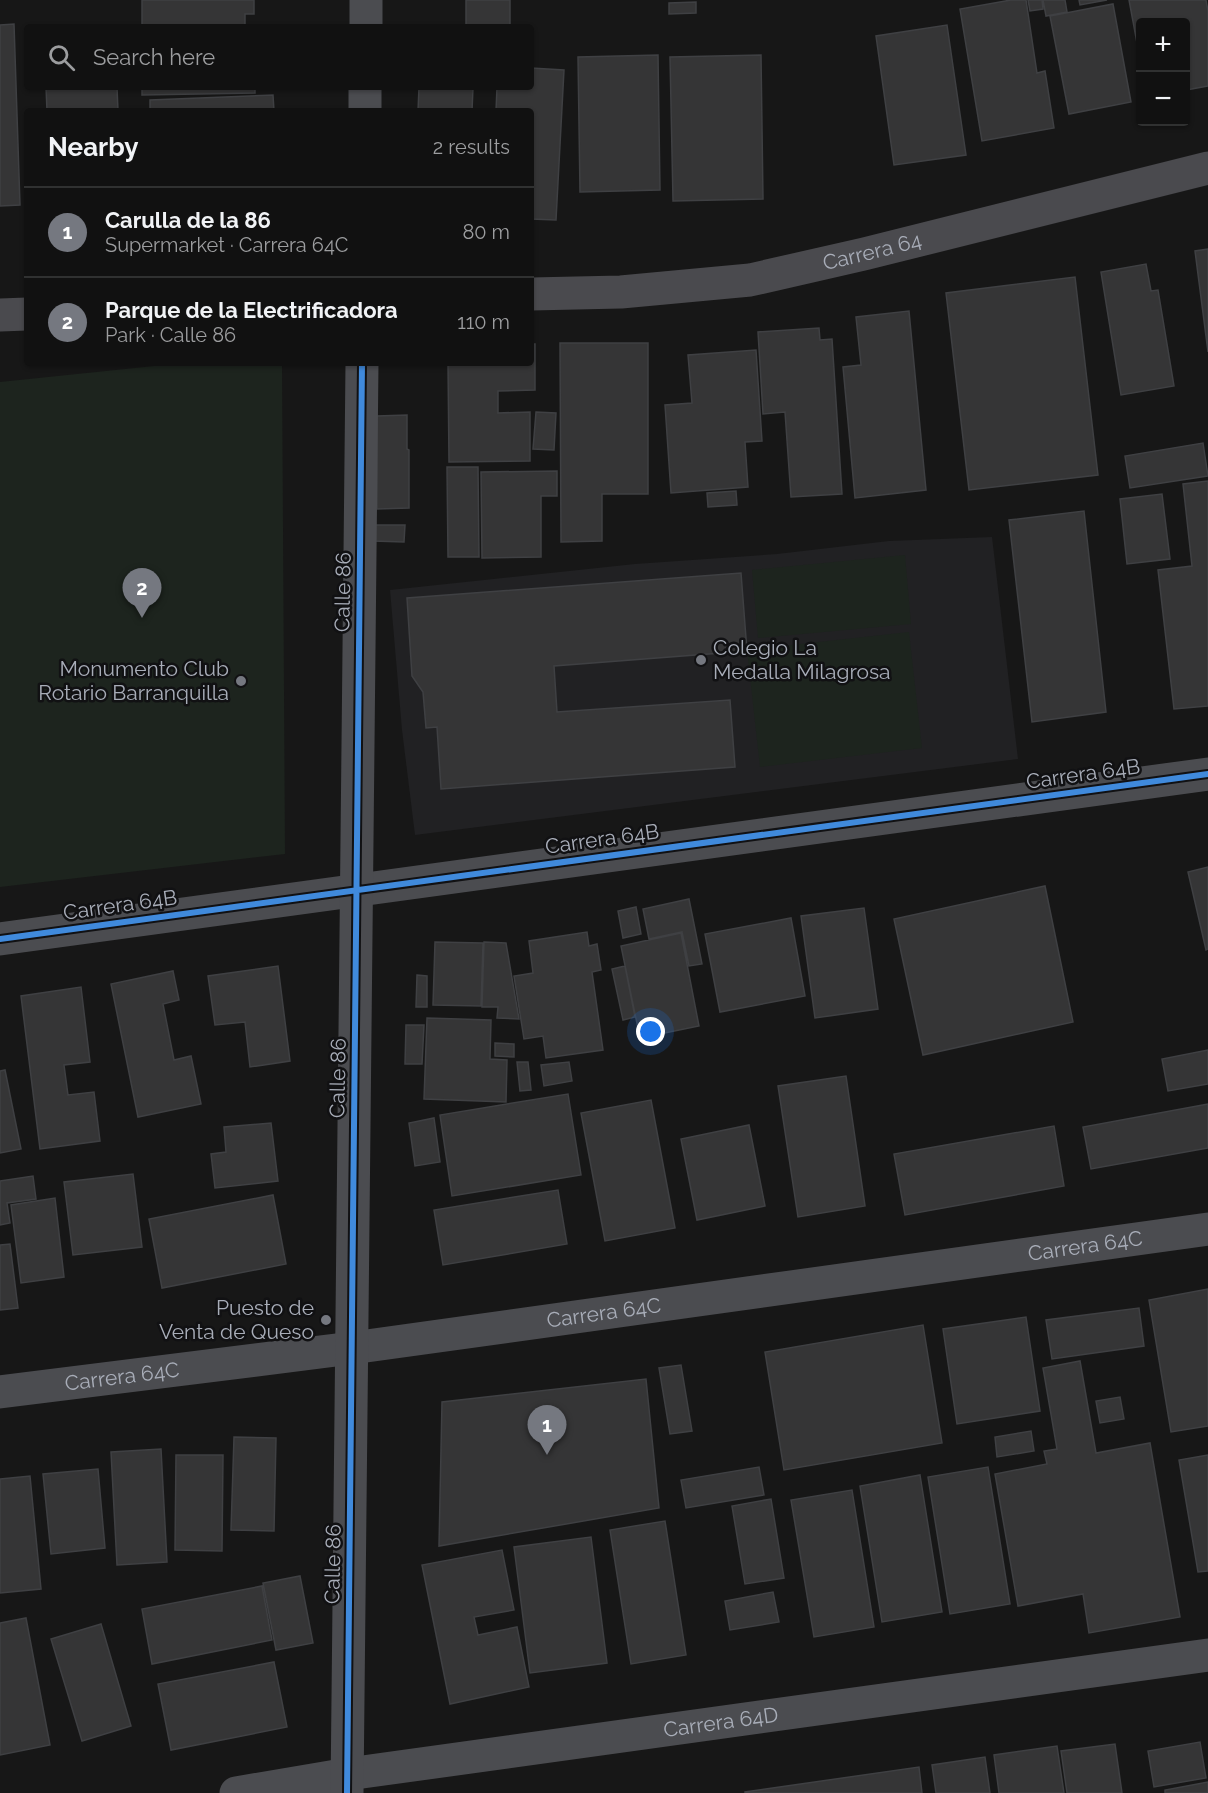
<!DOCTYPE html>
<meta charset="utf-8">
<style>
:root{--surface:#111;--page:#1e1f1f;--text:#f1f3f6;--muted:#9c9d9f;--line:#303131;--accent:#757880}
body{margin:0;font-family:Raleway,sans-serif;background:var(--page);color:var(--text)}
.controls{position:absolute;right:18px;top:18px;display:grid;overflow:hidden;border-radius:6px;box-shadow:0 2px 4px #0004}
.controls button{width:54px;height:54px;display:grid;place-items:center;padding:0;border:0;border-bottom:2px solid var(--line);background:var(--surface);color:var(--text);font:30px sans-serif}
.you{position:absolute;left:651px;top:1032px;width:21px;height:21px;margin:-15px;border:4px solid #fff;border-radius:50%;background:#1a73e8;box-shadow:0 0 0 9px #1a73e833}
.badge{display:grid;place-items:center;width:39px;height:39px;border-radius:50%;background:var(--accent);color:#fff;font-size:20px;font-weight:700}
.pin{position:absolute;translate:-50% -50px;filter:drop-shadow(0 2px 3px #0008)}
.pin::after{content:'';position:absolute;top:32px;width:21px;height:18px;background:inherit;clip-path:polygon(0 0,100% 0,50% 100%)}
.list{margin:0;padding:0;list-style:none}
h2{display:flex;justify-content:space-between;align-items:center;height:78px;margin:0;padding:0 24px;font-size:26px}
h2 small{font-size:20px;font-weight:400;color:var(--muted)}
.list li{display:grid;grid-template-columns:39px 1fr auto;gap:18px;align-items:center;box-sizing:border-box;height:90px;padding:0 24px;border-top:2px solid var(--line)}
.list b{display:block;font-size:22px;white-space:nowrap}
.list p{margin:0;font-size:20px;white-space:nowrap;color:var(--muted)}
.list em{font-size:20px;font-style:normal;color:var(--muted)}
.icon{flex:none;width:33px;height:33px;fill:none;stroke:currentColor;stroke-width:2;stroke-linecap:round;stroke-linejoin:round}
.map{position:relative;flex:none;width:1208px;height:1793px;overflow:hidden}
.search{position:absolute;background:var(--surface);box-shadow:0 2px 4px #0004;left:24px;top:24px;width:510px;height:66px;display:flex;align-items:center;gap:15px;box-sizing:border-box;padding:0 21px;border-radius:6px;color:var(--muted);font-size:22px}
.panel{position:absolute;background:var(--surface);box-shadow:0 2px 4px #0004;left:24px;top:108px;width:510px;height:258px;border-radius:6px}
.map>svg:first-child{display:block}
</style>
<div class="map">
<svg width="1208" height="1793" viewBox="0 0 1208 1793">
<rect width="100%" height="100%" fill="#171717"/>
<path fill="#212123" d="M992,537L1018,759L415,835L402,730L390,590L635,564L777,554L889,541Z"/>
<path fill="#1d241e" d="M183,363H282L285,854L0,887V382Z
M905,555L911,624L758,638L752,570Z
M909,632L922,748L760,767L747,650Z"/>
<path fill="#353536" stroke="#3f4043" stroke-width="1.5" d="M142,0H254V14H245V27H142Z
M466,0H510V27H466Z
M1011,0H1026L1037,73L1045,71L1054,128L982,141L960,9Z
M1028,0H1042L1043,9L1030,11Z
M1043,0H1065L1067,12L1046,16Z
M1079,0H1107L1080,5Z
M1129,0H1206L1208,11V86L1186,90V22H1140V59Z
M696,2V13L669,14V3Z
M1113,4L1131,102L1069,114L1050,16Z
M14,24L20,205L0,206V25Z
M947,25L966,155L894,165L876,36Z
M658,55L660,190L580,192L578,57Z
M761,55L763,199L673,201L670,57Z
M531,68L564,70L556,220L531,219V111H496L497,87H531Z
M46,87H117L118,111H47Z
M142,87H255V93L142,95Z
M419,87L473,88L472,111H418Z
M273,95L274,111H150V100Z
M1208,249V352L1195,251Z
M1146,264L1151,291L1158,290L1174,386L1121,395L1101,272Z
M1075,277L1098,475L969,490L946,293Z
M909,311L926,490L855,498L843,367L861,365L856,317Z
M819,328L820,340L832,339L842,494L791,497L785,412L763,414L758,332Z
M560,343H648V494H602V541L561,542Z
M531,344H535V390L498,391V413L530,412V461L449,462L448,363H531Z
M756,350L762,441L745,442L748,487L671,493L665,405L692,403L688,355Z
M536,412L556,413L554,450L533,449Z
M407,415V449L409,450V508L377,509V416Z
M1203,443L1208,476L1130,488L1125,456Z
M447,467H478L479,557H448Z
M557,471V496H541V557L482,558L481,472Z
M1208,481V706L1174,709L1158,570L1192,566L1183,484Z
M736,491L737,505L708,507L707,493Z
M1162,494L1170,559L1127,564L1120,499Z
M1084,511L1106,712L1032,722L1009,520Z
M374,525H405L404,542L373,541Z
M741,573L747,651L554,666L557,712L730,700L735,767L441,789L437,727L426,728L423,692L412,676L407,598Z
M1208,867V949L1206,950L1188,872Z
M1045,886L1073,1022L923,1055L894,919Z
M689,899L702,964L689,966L682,932L649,939L643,909Z
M636,907L641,934L623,938L618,911Z
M864,908L878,1009L815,1018L801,916Z
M791,918L805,996L720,1012L705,934Z
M587,932L589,946L597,944L601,970L592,972L603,1050L546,1058L543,1036L524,1039L514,976L533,973L529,941Z
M681,933L699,1026L640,1038L621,946Z
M435,942L483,943L481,1006L433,1005Z
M484,942L506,943L519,1019L497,1018L498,1007H482Z
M278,966L290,1061L250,1067L245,1022L215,1025L208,976Z
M625,966L635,1017L623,1020L612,969Z
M173,971L179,1000L163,1004L174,1060L191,1056L201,1104L138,1117L111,984Z
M417,975L427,976V1007H416Z
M81,987L90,1062L64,1065L68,1095L94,1092L100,1141L40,1149L21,996Z
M427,1018L491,1020L490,1059L507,1060L506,1102L424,1099Z
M406,1025H424L422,1064H405Z
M495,1043L514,1044V1057L495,1056Z
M1208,1050V1084L1168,1091L1162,1059Z
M517,1062H528L531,1090L520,1091Z
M569,1062L572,1081L544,1086L541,1065Z
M5,1070L21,1149L0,1153V1071Z
M846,1076L865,1206L798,1217L778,1086Z
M568,1094L581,1175L452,1196L440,1115Z
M651,1100L675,1228L605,1241L581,1113Z
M1208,1104V1148L1091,1169L1083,1127Z
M434,1118L440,1162L415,1166L409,1123Z
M271,1123L278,1181L215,1188L211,1154L226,1152L224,1127Z
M749,1125L765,1206L697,1220L681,1139Z
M1054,1126L1064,1186L905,1215L894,1154Z
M133,1174L142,1247L73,1255L64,1182Z
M33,1176L36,1199L7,1203L10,1223L0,1225V1181Z
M558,1190L567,1244L443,1265L434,1210Z
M273,1195L286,1264L162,1288L149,1219Z
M55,1198L64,1277L21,1283L11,1205Z
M10,1244L18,1308L0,1310V1245Z
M1208,1289V1426L1171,1432L1149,1300Z
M1139,1308L1144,1346L1052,1359L1046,1320Z
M1026,1317L1040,1411L957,1424L943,1329Z
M923,1325L942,1443L784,1470L765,1352Z
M1080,1361L1096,1453L1150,1443L1180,1617L1089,1633L1083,1594L1018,1606L995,1474L1047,1464L1044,1451L1057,1449L1043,1368Z
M681,1365L692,1431L670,1434L659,1368Z
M646,1379L659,1508L439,1546L442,1402Z
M1120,1397L1124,1419L1100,1423L1096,1401Z
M1031,1431L1034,1451L997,1457L995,1437Z
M234,1437L276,1438L274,1531L231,1530Z
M161,1449L167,1562L117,1565L111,1452Z
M176,1455H223L222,1551L175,1550Z
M1208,1455V1571L1198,1572L1179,1460Z
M759,1467L764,1495L686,1508L681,1480Z
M988,1467L1010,1604L950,1614L928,1477Z
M98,1469L105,1548L51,1554L43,1474Z
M920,1475L942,1612L882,1622L860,1486Z
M30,1476L41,1589L0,1593V1479Z
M852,1490L874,1627L814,1637L791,1500Z
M771,1499L784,1578L745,1584L732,1506Z
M665,1521L686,1655L631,1664L610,1530Z
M591,1537L607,1663L530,1673L514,1547Z
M502,1550L514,1610L474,1617L478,1635L517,1627L529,1687L450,1704L422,1565Z
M300,1576L313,1643L276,1650L263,1583Z
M262,1586L272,1640L152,1664L142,1609Z
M773,1592L779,1622L730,1630L725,1601Z
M26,1618L50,1745L0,1755V1623Z
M101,1624L131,1726L82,1741L51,1639Z
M274,1662L287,1727L171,1750L158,1684Z
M1200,1742L1206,1778L1154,1787L1148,1751Z
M1115,1744L1122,1793H1067L1061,1751Z
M1057,1746L1064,1793H999L994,1755Z
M985,1757L990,1793H936L932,1765Z
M919,1767L922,1793H745V1792Z
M1208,1782V1793H1165V1790Z"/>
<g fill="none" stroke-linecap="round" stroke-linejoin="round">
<g stroke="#4b4c50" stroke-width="33">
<path d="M366,27V0"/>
<path d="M365,111V87"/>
<path d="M0,939L1208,774"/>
<path id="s1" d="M0,1392L352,1348L1208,1229"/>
<path id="s2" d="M236,1793L348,1774L1208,1655"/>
<path d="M347,1793L362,363"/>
</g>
<g stroke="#4a4a4e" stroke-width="33">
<path id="s3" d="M531,294L621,292L750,280L864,254L1208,168"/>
<path d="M0,315L27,314"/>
</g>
<defs>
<path id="cycleway" d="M0,939L1208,774
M347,1793L362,363"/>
</defs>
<use href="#cycleway" stroke="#111113" stroke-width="10"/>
<use href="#cycleway" stroke="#408adc" stroke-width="6"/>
</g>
<g fill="#757880" stroke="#111113" stroke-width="2">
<circle cx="701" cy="660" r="6"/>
<circle cx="241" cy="681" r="6"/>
<circle cx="326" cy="1320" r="6"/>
</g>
<g text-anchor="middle" stroke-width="5" stroke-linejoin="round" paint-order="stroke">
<g font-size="21" fill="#a8adb8" stroke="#111113">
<text dy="7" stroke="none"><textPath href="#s3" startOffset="345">Carrera 64</textPath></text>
<text transform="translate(343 592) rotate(-89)" y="7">Calle 86</text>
<text transform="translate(1083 774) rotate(-8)" y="7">Carrera 64B</text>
<text transform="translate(602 839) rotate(-8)" y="7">Carrera 64B</text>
<text transform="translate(120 905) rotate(-8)" y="7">Carrera 64B</text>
<text transform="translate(338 1078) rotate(-89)" y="7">Calle 86</text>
<text dy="7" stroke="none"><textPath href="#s1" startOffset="1095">Carrera 64C</textPath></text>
<text dy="7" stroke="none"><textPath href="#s1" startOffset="609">Carrera 64C</textPath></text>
<text dy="7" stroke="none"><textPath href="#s1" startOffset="123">Carrera 64C</textPath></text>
<text transform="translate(333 1564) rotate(-89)" y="7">Calle 86</text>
<text dy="7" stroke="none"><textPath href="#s2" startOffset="490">Carrera 64D</textPath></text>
</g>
<g font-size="21" fill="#a8adb8" stroke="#111113" text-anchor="end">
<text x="713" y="655" text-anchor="start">Colegio La<tspan x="713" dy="24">Medalla Milagrosa</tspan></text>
<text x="229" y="676">Monumento Club<tspan x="229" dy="24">Rotario Barranquilla</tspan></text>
<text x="314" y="1315">Puesto de<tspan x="314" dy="24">Venta de Queso</tspan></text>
</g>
</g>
</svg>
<div class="controls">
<button>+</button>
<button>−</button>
</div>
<div class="you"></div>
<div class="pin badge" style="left:547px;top:1455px">1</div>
<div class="pin badge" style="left:142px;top:618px">2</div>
<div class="search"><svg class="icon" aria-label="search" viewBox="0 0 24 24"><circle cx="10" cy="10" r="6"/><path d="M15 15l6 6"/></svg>Search here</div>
<section class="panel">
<h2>Nearby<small>2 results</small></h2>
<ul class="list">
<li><span class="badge">1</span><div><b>Carulla de la 86</b><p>Supermarket · Carrera 64C</p></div><em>80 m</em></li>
<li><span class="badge">2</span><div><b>Parque de la Electrificadora</b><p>Park · Calle 86</p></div><em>110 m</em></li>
</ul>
</section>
</div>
